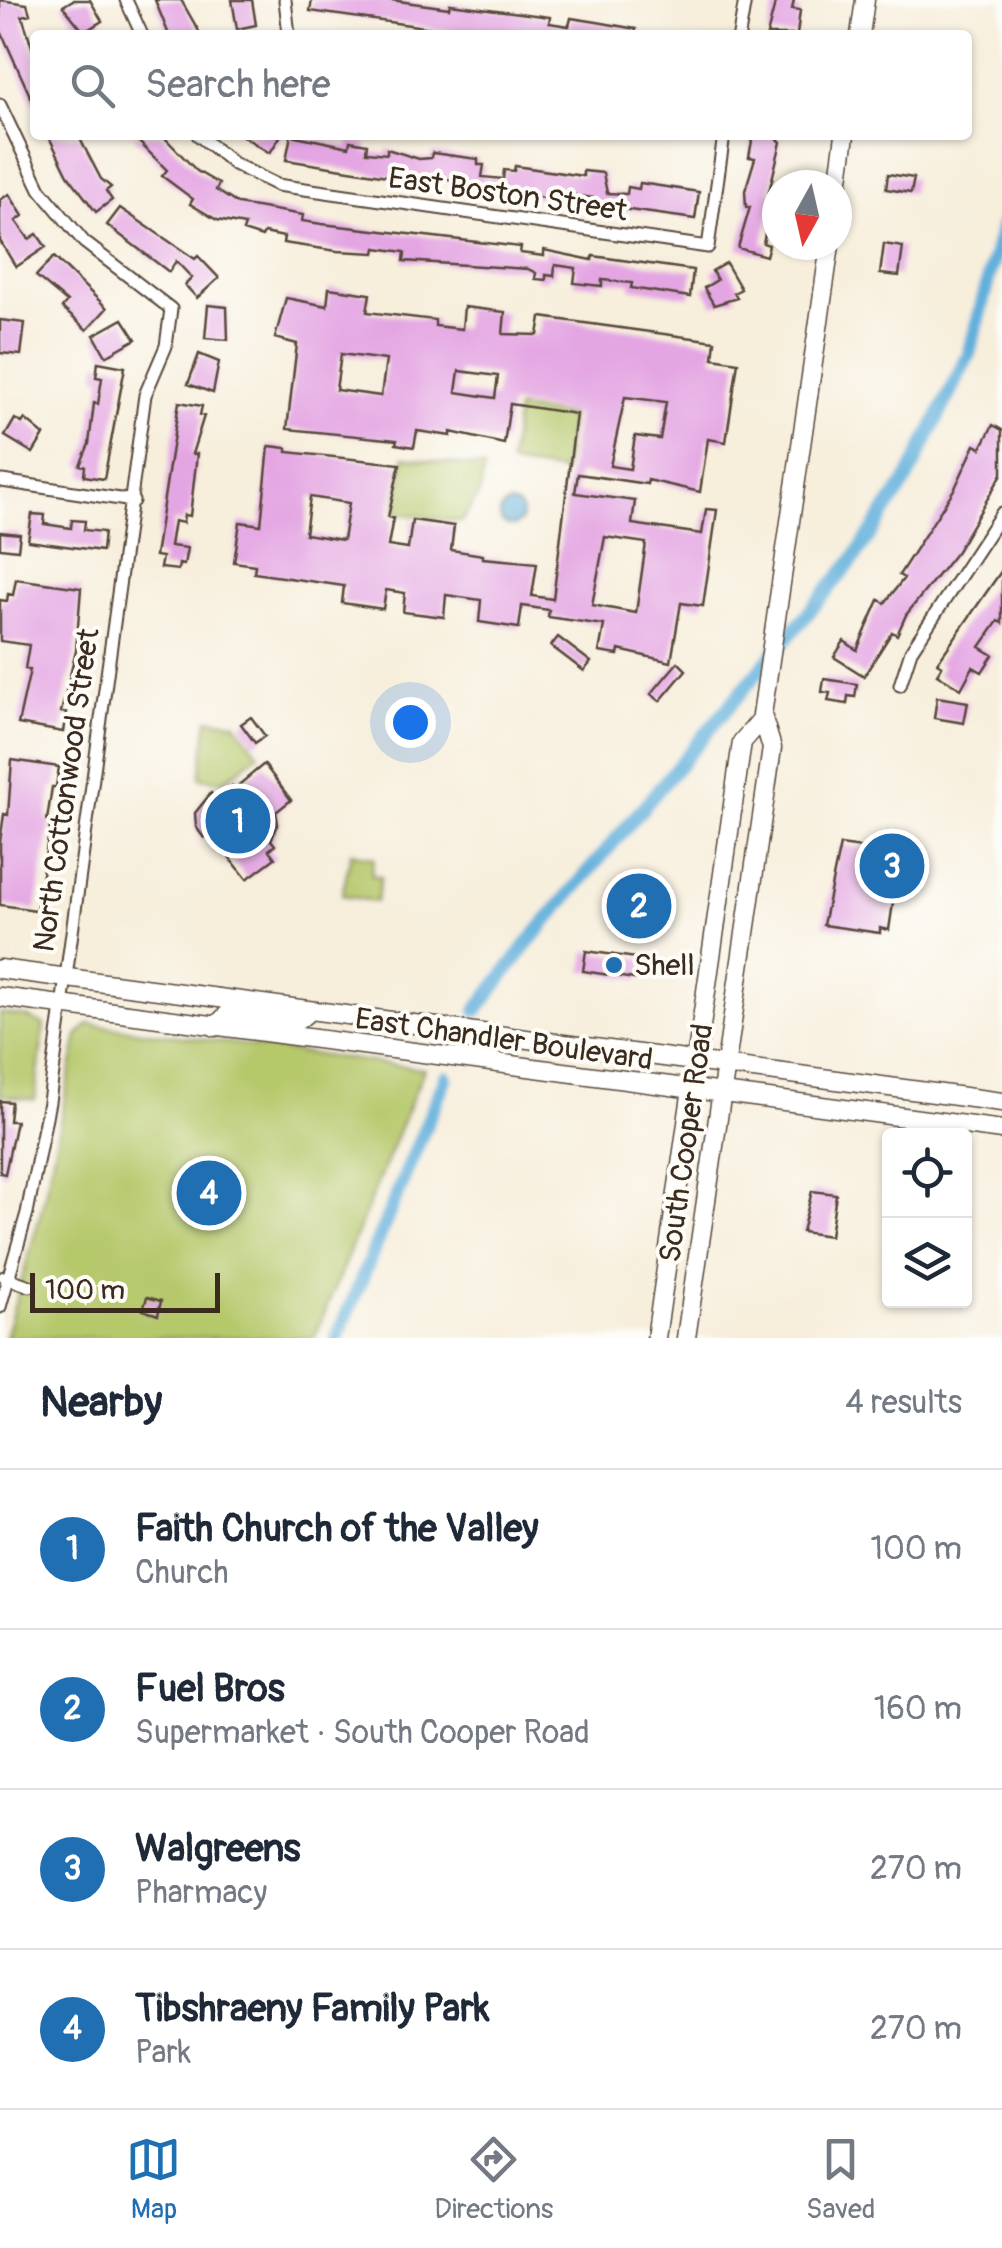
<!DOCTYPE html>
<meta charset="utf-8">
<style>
:root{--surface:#fff;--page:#f2f2f3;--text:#1f2937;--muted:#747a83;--line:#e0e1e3;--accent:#1f6fb2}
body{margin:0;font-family:Pangolin,sans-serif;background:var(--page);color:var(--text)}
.controls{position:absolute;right:30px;bottom:30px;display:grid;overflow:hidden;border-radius:10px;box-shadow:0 2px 8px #0004}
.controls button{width:90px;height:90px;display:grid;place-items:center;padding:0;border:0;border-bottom:2px solid var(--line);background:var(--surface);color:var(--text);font:50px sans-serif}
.compass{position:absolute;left:762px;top:170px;width:90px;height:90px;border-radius:50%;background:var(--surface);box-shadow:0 2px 8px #0004;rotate:188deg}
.scale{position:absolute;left:30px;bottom:25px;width:190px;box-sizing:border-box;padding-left:10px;border:5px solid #3b2a1e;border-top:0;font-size:28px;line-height:35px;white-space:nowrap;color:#3b2a1e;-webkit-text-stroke:8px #fdfcf7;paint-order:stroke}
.you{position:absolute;left:410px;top:722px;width:35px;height:35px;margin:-25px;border:8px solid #fff;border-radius:50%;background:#1a73e8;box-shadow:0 0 0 15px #1a73e833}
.badge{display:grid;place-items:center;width:65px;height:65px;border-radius:50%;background:var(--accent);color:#fff;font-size:32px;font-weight:700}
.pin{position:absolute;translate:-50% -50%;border:5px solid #fff;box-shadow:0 2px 10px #0006}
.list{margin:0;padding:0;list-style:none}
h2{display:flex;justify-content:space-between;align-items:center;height:130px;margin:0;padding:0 40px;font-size:42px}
h2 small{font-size:32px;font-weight:400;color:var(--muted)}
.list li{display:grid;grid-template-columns:65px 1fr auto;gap:30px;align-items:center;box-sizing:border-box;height:160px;padding:0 40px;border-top:2px solid var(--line)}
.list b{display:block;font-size:38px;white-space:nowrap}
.list p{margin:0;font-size:32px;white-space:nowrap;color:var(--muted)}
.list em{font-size:32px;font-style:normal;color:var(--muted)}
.icon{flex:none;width:55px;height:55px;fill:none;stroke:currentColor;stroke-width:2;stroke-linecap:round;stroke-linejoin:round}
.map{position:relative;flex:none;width:1002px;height:1338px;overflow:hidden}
.search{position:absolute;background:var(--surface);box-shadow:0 2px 8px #0004;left:30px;right:30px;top:30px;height:110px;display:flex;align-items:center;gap:25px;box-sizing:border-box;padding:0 35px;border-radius:10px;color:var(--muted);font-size:38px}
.sheet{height:770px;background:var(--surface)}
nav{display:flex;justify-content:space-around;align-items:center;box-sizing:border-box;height:140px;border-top:2px solid var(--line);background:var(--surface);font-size:28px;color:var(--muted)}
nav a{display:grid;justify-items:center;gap:5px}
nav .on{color:var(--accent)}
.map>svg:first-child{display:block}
</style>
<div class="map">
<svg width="1002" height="1338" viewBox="0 0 1002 1338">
<rect width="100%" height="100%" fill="#fdfcf7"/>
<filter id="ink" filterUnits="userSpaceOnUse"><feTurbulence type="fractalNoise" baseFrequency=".01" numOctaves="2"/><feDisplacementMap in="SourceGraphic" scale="20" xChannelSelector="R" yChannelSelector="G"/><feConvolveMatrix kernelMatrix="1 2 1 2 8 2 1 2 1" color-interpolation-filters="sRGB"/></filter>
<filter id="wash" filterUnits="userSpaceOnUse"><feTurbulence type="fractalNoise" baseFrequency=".0048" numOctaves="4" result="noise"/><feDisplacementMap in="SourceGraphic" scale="40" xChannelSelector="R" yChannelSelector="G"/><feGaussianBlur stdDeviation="2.25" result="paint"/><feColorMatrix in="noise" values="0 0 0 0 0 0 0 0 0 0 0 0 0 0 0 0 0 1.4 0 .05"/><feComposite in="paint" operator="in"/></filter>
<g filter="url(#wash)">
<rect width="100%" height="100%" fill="#f7eedb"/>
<path fill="#b5c86b" stroke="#787944" stroke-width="2.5" d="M517,409L570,416L563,472L509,464Z
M404,457L484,468L480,493L461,522L396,513Z
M208,719L235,722L259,754L224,781L200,778Z
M351,853L374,858L371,875L381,877L376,902L342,895Z
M0,1013L27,1017L44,1025L35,1100L0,1095Z
M89,1024L424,1069L314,1338H5L42,1208L78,1035Z"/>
<path fill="#62b0dc" stroke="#4e6d7d" stroke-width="2.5" d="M500 515a11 11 0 1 1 22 0a11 11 0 1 1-22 0Z"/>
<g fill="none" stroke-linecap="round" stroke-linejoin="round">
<path stroke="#62b0dc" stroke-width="14" d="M477,1010L528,943L853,560L908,478L969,354L1002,226
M337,1338L446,1077"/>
</g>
<g id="blocks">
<path fill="#e4a6e3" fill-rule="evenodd" d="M0,0L27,4L30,14L22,16L35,56V107L0,29Z
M73,0H90L102,21L84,32L63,6Z
M155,0H181L201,35H169Z
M232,0H252L256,25L237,29Z
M312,0H391L449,8L450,4L550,17L549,23L569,26L571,18L597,22L636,29L635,35H481L310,11Z
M776,0H794L792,9L800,10L797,35H767Z
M48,135H78L101,179L111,187L106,191L112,200L96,212L68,175Z
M132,135H162L197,171L219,184L216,190L238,204L303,215L302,221L322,224L521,247L520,253L544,256V250L592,260L593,256L693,270L690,297L631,288L632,283L602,280V286L574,283L576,268L555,265L554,276L546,275V280L535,279L536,273L528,269L404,261L405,252L376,248L375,253L337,251L283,243L284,237L264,233L262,237L243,231L245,225L217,220L190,204L193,199L162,176L167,170Z
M241,135H281L270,153Z
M291,135L349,147L350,141L367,144L366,152L387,154V149L419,159L431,158L432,153L478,159V165H484L482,177L503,179L504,170L514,171L515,166L583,176V171L603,173L607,193L627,194L628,187L639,189L640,183L699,192L695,219L593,205L594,198L570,195V201L537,197L469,189L470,182L446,179L431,183L286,160Z
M753,135L776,137L781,142L769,192L774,193L763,243L769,245L766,256L738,248L750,207H746L745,191L755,158L749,157Z
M888,174L914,178L911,193L886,189Z
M9,194L23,216L16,221L29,239L37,234L46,247L16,267L0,241V200Z
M120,208L195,259L198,256L219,278L197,298L185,285L192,278L176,261L169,272L107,225Z
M884,244L903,247L899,276L880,274Z
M54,257L107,308L87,330L62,308L67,302L36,276Z
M726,263L741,289L734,293L737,298L714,305L704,288L717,280L712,271Z
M329,288L370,294L367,312L435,320V326L462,329L464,307L505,312L503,334L538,335L541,317L715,341L713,358L738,362L726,442L708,439L700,492L648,480L647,484L578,474L575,493L635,501L632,524L702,534L706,509L717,510L703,606L681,603L671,662L619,650L618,655L599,652L604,625L548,617L549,610L522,606L519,628L479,622L481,600L446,595L444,617L403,612L405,593L386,590L383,609L342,603L344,586L254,573L255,565L234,562L240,522L261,525L269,446L287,448V452L400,464L388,517L393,518L388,546L408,549L412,520L454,526L451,550L483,555V558L537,563L532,596L553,599L576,414L510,404L504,444L451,432V436L417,431L414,447L396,444L397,440L287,429L297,344L275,338L286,298L327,306ZM341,354L386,360L381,396L336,390ZM459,371L498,376L495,398L456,392ZM625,397L666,402L660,439L635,436L630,469L610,466ZM310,497L349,503L343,540L305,534ZM605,537L646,543L636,613L592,605Z
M208,305L227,307L228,340L205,338Z
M123,319L136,339L106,356L94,335Z
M0,320L25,323L21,355L0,353Z
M199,354L219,362L213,393L188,384Z
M98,362L125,367L104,479L84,476L85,466L80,465L89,444L94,403L98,404L102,378L96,377Z
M179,402L202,406L200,415L204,416L192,454H197L190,516L184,515L183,523L174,521L170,546L187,548L184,565L179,564L178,570L160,568L162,557L155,556Z
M15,419L22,423L25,419L44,435L33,453L5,436Z
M993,425L1002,430V474L957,551L906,615L897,635L892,632L864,676L834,657L844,641L857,650L879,600L885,603L904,578L899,575L955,488L975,445L981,448Z
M32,514L45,515L44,524L71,528L72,520L85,521L84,530L104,532L102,551L28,541Z
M0,532L20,534L18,550L0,548Z
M1002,570V623L998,621L980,647L993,655L982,672L973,667L961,689L937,674L942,666L937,663Z
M16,579L81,588L76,651L61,712L66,713L63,732L18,724L30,670L25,669L29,645L0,641V600L7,601L8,594L13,595Z
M558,637L591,662L584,671L551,646Z
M678,662L686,670L660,701L651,694Z
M824,679L857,684L855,697L848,696L847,704L828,701L830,693L822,692Z
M937,697L968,702L964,723L934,718Z
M251,717L265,736L255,743L241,724Z
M12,760L59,767L56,787H52L47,820L51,821L36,910L0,905V842L4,814L8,815Z
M264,764L291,800L276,812L278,824L271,840L275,845L269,850L275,858L247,879L210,833L204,838L196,827L195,813L211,793L215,799L232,786L234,789Z
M840,845L900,853L899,860L913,862L911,878L897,876L889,930L880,928V933L823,925Z
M643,890L661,898L658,924L617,918L620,892L642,895Z
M586,951L644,959L641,980L583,971Z
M0,1101L11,1102L9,1121H16L5,1174L0,1173Z
M812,1191L836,1194L830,1236L802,1232Z
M147,1297L161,1301L158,1315L143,1310Z"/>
</g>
</g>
<g filter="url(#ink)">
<use href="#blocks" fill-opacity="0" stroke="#57473a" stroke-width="2.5"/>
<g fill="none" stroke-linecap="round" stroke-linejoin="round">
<defs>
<path id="minor" d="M126,0L142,35
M285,0L289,35
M739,35L745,0
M0,105L40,189L84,242L171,309L166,346L145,395L49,1102L27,1213L0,1307
M198,135L234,164L277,185L708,247L724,135
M2,481L133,501
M900,685L911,651L1002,513
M4,1277L30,1286"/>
<path id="secondary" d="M860,35L865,0
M837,194L845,135
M0,969L1002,1102
M0,997L1002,1130
M215,1027L228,1014L298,1020L309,1011
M656,1338L742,742L761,720
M686,1338L772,748L762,715L830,245"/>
</defs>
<use href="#minor" stroke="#57473a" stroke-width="15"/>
<use href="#secondary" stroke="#57473a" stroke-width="21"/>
<use href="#minor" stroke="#fff" stroke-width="11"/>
<use href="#secondary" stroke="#fff" stroke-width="18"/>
</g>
</g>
<circle fill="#1f6fb2" stroke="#fdfcf7" stroke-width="4" cx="614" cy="965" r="10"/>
<g text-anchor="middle" stroke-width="8" stroke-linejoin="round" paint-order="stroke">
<g font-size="30" fill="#3b2a1e" stroke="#fdfcf7">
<text transform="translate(508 194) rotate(8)" y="10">East Boston Street</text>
<text transform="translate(66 790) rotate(-82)" y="10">North Cottonwood Street</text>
<text transform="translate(504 1039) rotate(8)" y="10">East Chandler Boulevard</text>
<text transform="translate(686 1143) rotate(-82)" y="10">South Cooper Road</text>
</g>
<g font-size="30" fill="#3b2a1e" stroke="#fdfcf7" text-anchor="start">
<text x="634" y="975">Shell</text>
</g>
</g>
</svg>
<div class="controls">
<button><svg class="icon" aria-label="locate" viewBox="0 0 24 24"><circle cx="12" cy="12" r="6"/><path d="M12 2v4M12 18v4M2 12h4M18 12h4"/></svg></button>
<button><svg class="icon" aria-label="layers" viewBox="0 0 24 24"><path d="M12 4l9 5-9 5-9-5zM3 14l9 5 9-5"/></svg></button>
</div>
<svg class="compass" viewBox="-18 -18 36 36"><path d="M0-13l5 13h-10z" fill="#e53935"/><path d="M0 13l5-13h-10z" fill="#747a83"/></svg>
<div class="scale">100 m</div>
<div class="you"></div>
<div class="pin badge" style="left:238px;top:821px">1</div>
<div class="pin badge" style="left:639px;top:906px">2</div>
<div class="pin badge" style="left:892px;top:866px">3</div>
<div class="pin badge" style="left:209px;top:1193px">4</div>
<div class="search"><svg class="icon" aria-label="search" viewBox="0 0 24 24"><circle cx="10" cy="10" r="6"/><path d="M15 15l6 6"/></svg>Search here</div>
</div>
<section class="sheet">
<h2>Nearby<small>4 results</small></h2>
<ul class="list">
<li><span class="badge">1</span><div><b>Faith Church of the Valley</b><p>Church</p></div><em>100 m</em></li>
<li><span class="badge">2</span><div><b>Fuel Bros</b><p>Supermarket · South Cooper Road</p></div><em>160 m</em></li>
<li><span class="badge">3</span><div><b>Walgreens</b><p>Pharmacy</p></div><em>270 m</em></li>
<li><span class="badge">4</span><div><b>Tibshraeny Family Park</b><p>Park</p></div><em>270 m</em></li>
</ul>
</section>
<nav>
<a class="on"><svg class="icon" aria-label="map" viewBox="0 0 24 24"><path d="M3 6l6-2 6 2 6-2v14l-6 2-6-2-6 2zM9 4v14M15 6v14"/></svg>Map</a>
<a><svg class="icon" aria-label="directions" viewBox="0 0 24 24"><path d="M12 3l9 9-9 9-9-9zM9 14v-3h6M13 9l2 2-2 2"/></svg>Directions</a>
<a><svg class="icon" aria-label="saved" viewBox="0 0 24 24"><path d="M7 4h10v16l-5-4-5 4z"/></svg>Saved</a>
</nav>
